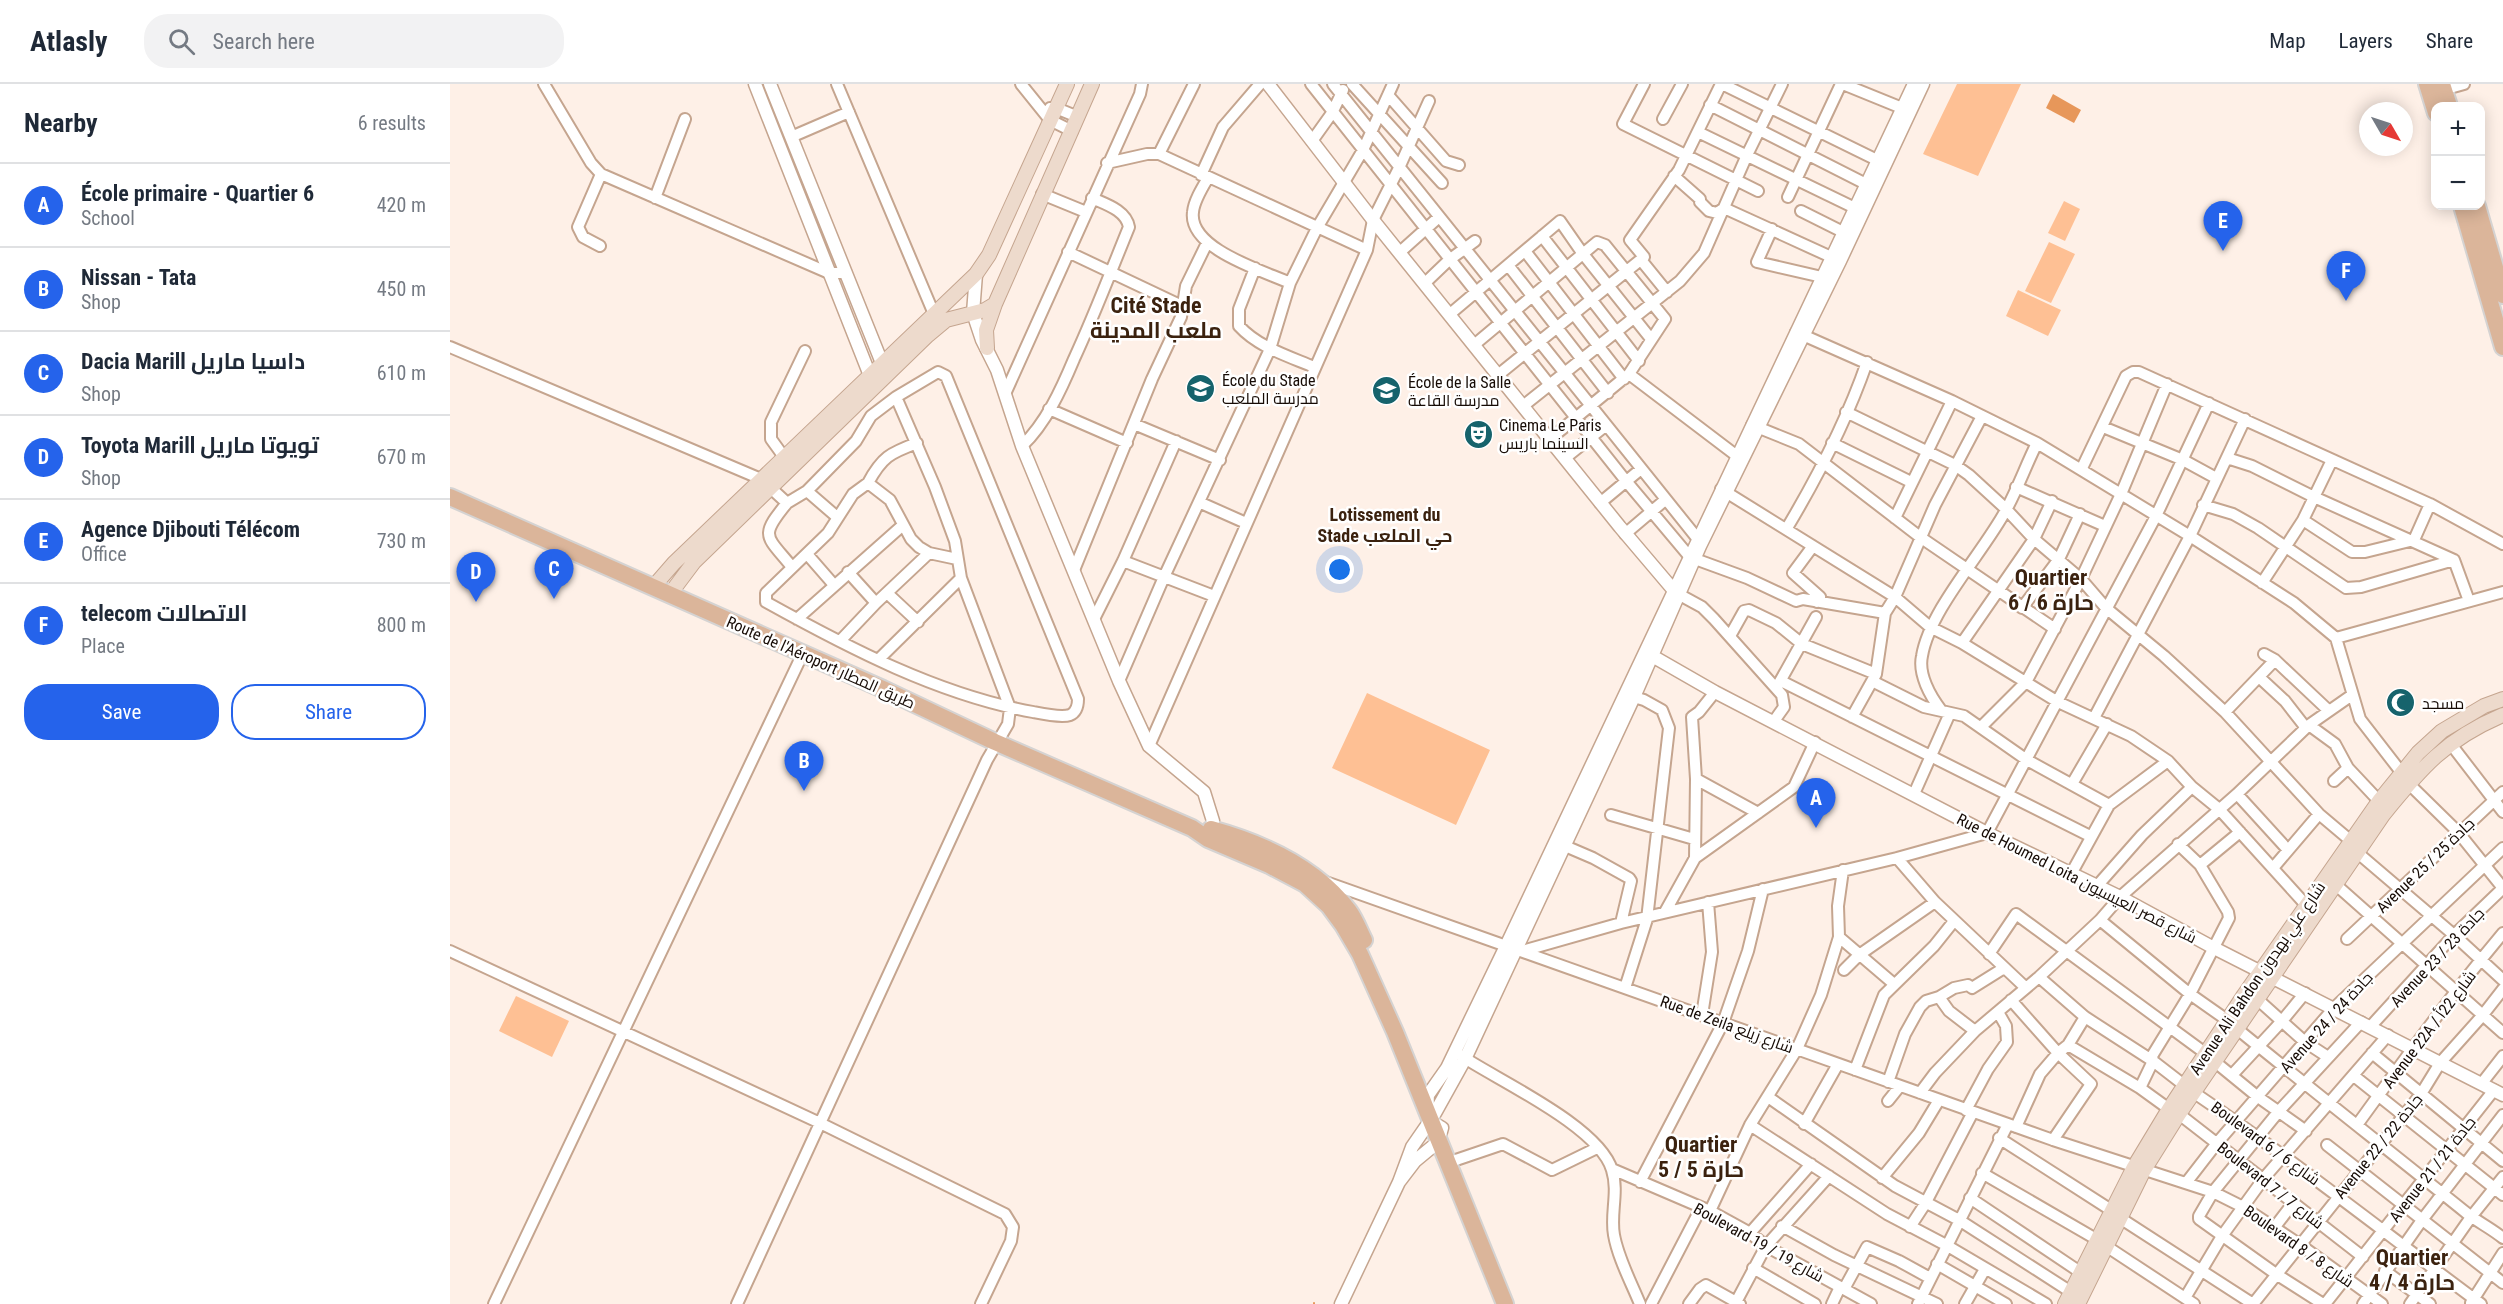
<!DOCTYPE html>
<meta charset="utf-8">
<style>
:root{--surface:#fff;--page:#f2f2f3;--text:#1f2937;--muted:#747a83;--line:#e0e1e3;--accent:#2563eb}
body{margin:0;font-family:"Roboto Condensed",Cairo,sans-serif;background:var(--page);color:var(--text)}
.controls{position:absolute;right:18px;top:18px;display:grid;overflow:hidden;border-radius:12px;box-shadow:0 3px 15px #0003}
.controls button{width:54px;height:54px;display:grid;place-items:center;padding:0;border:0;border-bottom:2px solid var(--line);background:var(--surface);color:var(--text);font:30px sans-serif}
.compass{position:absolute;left:1909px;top:18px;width:54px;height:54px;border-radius:50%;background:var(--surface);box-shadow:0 3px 15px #0003;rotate:129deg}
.you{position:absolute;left:890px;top:486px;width:21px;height:21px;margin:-15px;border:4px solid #fff;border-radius:50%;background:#1a73e8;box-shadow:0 0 0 9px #1a73e833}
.badge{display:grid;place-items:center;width:39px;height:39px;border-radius:50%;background:var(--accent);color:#fff;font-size:20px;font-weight:700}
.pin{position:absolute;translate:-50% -50px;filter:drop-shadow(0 2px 3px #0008)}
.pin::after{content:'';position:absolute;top:32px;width:21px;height:18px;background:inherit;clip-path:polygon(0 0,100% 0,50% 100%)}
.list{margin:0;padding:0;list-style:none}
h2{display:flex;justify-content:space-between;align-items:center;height:78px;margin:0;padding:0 24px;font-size:26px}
h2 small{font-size:20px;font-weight:400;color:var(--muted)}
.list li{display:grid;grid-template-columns:39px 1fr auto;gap:18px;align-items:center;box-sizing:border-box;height:84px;padding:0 24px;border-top:2px solid var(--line)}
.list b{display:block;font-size:22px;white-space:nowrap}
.list p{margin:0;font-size:20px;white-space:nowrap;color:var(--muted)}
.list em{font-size:20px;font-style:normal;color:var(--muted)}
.actions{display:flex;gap:12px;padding:18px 24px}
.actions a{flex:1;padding:14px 0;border:2px solid var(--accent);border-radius:24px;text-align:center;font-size:21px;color:var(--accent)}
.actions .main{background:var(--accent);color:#fff}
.icon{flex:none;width:33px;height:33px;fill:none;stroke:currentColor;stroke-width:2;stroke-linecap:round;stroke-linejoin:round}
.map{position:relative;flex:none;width:2053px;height:1220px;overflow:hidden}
header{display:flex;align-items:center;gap:36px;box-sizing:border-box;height:84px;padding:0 30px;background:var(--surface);border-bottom:2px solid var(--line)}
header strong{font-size:28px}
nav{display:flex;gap:33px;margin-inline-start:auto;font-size:21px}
.search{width:420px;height:54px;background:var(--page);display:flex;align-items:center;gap:15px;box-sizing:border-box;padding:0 21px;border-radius:24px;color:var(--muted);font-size:22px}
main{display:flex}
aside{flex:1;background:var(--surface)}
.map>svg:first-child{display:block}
</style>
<header>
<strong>Atlasly</strong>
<div class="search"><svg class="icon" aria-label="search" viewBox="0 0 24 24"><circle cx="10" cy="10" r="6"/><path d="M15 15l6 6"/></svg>Search here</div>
<nav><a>Map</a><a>Layers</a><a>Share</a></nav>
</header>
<main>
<aside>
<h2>Nearby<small>6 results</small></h2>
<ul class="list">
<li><span class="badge">A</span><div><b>École primaire - Quartier 6</b><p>School</p></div><em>420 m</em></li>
<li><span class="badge">B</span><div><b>Nissan - Tata</b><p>Shop</p></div><em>450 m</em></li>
<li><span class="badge">C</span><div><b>Dacia Marill داسيا ماريل</b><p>Shop</p></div><em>610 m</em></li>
<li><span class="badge">D</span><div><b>Toyota Marill تويوتا ماريل</b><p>Shop</p></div><em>670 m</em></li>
<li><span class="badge">E</span><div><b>Agence Djibouti Télécom</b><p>Office</p></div><em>730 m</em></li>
<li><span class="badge">F</span><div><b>telecom الاتصالات</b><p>Place</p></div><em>800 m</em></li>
</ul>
<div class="actions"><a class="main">Save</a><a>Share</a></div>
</aside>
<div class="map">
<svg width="2053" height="1220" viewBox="0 0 2053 1220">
<rect width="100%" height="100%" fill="#fef0e7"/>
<path fill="#fec094" d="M1507,0H1571L1528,92L1473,70Z
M1614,117L1630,125L1615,157L1598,149Z
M1599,158L1625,170L1601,219L1575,207Z
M1568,206L1611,226L1598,252L1556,232Z
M917,609L1040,666L1006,741L882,684Z
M66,912L119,937L102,973L49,947Z"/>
<path fill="#e7975a" d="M1603,10L1631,26L1624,39L1596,24Z"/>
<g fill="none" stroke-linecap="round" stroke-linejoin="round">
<path stroke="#e7975a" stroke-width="2" d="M864,1220V1219"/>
<defs>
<path id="minor" d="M94,0L141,79L151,90L379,189H396
M387,0L484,230
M571,0L600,36L622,47
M861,0L1176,397L1239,472
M883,0L1247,454L1250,462
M902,0L992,99
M1194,0L1173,40L1308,107
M1272,0L1427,76
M1393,0L1452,24
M1989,7L2014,0
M938,11L996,77L1009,81
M1260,21L1416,100
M600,24H606L628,33
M1213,35L1232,0
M1248,48L1405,124
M341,53L399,28
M862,57L882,29L893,6
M709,70L744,0
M657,79L697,70H709L917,166
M751,91L773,43L810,0
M1224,92L1250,115V118L1259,127L1267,129L1274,124L1390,177
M758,94C752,104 744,117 743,128C738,165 814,187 840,199
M592,110L636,128
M1338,113L1391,0
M205,114L235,35
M1351,127L1393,148
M1322,145L1307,178L1372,193
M1092,152L1189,277
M150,162L133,153L128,143L151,90
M1075,167L1174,295
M618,168L732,222
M950,168L989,133
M1191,176L1217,208
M1058,181L1158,309
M805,184L789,225V242C808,263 838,272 864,283
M975,199L999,176L1025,157
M1000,230L1110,137L1133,170L1201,255
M1346,248L1502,317L1587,359L1740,452L1844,519L1886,554L1910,635L1951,688
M1024,261L1147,158L1155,161L1215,235L1179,290L1100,355
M0,263L311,395L337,419L357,407L387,433
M1179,290L1287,372
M1048,291L1194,173L1180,156L1229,86L1271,0
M555,310L690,10L692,0
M446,313L488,288L496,292L628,615C628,621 627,628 620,631C611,634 593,630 583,628C489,611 399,564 316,518V509L378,449L403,410L418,399L440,416L461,455L469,463L479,469L507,475
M1073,322L1230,197L1254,169L1297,71L1332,0
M599,325L677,359
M1396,328L1505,381L1519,391L1556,425L1584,455L1631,495L1656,524L1714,572L1775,628L1869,730L1901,757
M684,340L770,376
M1302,341L1349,360L1470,453L1605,545
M1653,343L1733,376L1766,394
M1382,359L1461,398
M572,362C596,339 611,306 624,275C644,232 661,187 679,143C676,126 655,120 642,114
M334,373L321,355V338L355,267
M1115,374L1155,342
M1777,374L1802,382L1864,413L2004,476L2019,517
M1632,384L1676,292L1683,288H1689L1980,420L2053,460
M418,399C432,373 440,369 467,359
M1566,403L1655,442
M1271,405L1445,513L1480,543L1512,559L1608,618L1681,652L1718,677L1742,703L1769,725L1856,821
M337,419C309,453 316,451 342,483
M751,419L796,439
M1150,419L1191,385
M1753,421L1783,430L1808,444L1896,504L1911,503L2004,476
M1445,434L1502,317
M1853,436L1902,468H1915L1964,456L1980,420
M1337,444C1368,392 1397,336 1417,278
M1175,450L1215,416
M1363,462L1343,489L1370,513L1367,518
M357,470L384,501
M1245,475L1297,494L1346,517L1353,515L1435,529
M673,477L764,512
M624,486L702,295L731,233L736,202L757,159
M398,488L426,519
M1812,499L1853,436L1882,376
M437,509L468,538
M1230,511L1252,523L1264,535L1332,611L1334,623L1324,637
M1572,524L1609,475L1630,430
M347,535L453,441
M644,535L673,477L726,357
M1280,552L1294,527L1299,526L1326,539L1352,560L1426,590
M1886,554L2053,508
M390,557L426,519L479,469
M1512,559L1584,455L1602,417
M1814,570L1825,576L1878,626
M429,575L511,494
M1809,593L1835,617L1856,644
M669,597L714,493L820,265L840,199L867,144L913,66L943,0
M1331,597L1640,752
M1424,598L1474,623L1514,632L1577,676L1659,721
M1328,601L1366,533
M1491,626C1480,612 1468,590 1472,572C1480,525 1533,469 1556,426C1568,404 1576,381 1587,359
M1775,628L1825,576
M1402,633L1426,590L1435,529L1445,513L1485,421L1532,332
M1644,634L1740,452L1795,335
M1859,641L1885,660L1898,684L1929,717
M1531,643L1576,598L1631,495L1671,410L1717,300
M2000,659L2053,728
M699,662L917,166L923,136L949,84L979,17
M1246,695L1308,729
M1884,697L1898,684
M1958,699L2008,748L2053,804
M1622,700L1657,640
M1464,710L1500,629
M1787,710L1838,766
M1161,731L1244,755
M1115,762L1143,774L1179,794L1181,797L1171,839
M1902,764L2004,851L2053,896
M1245,774L1246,695L1242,633L1249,628L1265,608
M1447,774L1485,818L1576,904
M1750,781L1790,748
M1823,784L1869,730
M1621,790L1659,721L1718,677
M873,797L1603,1056L1763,1108L1793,1123L1849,1160L1932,1220
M1885,800L2053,949
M1647,802L1692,751L1742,703
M1215,828L1245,774L1344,703L1365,658
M1650,836L1740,910L1777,936
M1389,853L1444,900
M1897,855L2053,708
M0,867L370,1039L555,1130L563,1143L561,1157L531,1220
M1072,867L1171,839L1447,774L1537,749L1706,432L1759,319
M1539,870L1566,830L1755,969
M1394,886L1409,871L1485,818
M1589,893L1635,933L1703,977L1734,1001
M1175,904L1197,835L1219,644L1212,626L1194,616L1177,611
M1489,913L1499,927L1525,947
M1806,914L1855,958L1878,973
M1561,916L1608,969L1618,961L1690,1004L1719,1025
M1252,931L1262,868L1258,818
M1921,942L2004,851L2053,804
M1786,944C1863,1007 1941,1068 2019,1131C2030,1139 2042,1145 2053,1154
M1618,961L1635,933
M1922,969L2053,1077
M1010,971C1047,996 1149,1042 1162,1086C1169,1108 1160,1130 1164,1151C1168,1174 1181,1198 1190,1220
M1764,977L1808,1013L1856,1047
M1405,986L1434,911L1484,862L1504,837
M1782,991L1832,937L1855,909
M1904,992L2053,1111
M1438,998L1455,950L1470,923L1476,917L1489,913L1504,904L1518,901L1522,904L1554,884
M2032,999L2053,972
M1690,1004L1703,977L1702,972L1740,910L1779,834L1778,828L1750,781L1728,760
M1743,1008C1842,1075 1935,1149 2031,1220
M1470,1009L1485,989L1525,947L1589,893L1650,836L1670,813L1787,710L1859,641L1902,611
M1318,1013L1445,1102L1509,1136L1621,1208
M1438,1017L1450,1002
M1516,1026L1538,985L1557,958L1556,942L1548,928
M1729,1030L1913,1173
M1354,1040L1388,980
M1300,1041L1437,1130L1496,1161L1596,1220
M1907,1041C1954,976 2001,911 2053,849
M1566,1043L1590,990L1608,969L1641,1000L1603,1056
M1549,1054L1661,1126
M1877,1061L2053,1199
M997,1079L1053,1060L1102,1086L1147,1064
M1162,1085L1260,1127L1300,1149L1316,1162L1421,1220
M1532,1089L1646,1155
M1432,1094L1469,1049L1489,1016
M1190,1098L1273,939L1298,867L1313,805
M1736,1099L1767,1059L1884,924L2053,764
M1520,1114L1630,1188
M1260,1127L1300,1041L1347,965L1371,911L1389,853L1388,822L1393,786
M1670,1134L1803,1220
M1332,1142L1384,1171L1487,1220
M1460,1143L1475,1120L1523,1028
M1824,1144L1844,1118
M1300,1149L1361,1080
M1656,1162L1744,1220
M1487,1180L1556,1220
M1303,1184L1365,1220
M1935,1187L1980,1220
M1394,1205L1417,1163L1449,1177L1480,1194
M1735,1214L1772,1152L1814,1094L1938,951
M2021,1219L2053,1169
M44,1220L353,569
M287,1220L537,676L558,640L560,624L511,494L505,457L485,403L446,313L421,332L406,357L357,407
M1201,1220L1251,1124
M1239,1220L1250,1205L1256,1201L1290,1220
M1285,1220L1316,1162L1379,1092
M1382,1220L1390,1203
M1468,1220L1558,1040
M1515,1220L1535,1185
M1803,1220L1971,1010L1990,979L2032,932L2053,905
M1873,1220L1826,1190L1749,1135V1132L1763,1108L1829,1027L1911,938
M1875,1220L2044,1006
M1913,1220L1972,1136L2053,1031
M1960,1220L2021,1133L2053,1093"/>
<path id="tertiary" d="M305,0L419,289L432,296V279L320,0
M818,0L923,136L1170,443L1226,509
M1464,0L1056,862L997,984L978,1011L977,1028L985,1029L1015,975L1184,613L1250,462L1390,177L1473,0
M526,190L523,229L532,256L547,286L572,362L669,597L699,662L754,708L763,737L759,752
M1197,569L1265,608L1537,749L1670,813L1764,864L2053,1011
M891,1220L949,1098L962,1063L980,1037L992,1044L988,1058L965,1077L949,1098"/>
<path id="secondary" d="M537,264L536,246L545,220
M204,502L224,479L526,190L539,171L617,0
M220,510L244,478L478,251L496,236L535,226L545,220L642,0
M1615,1220L1684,1083L1719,1025L1794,911L1929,717L1968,669L1992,647L2034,622L2053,615
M1628,1220L1694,1086L1729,1030L1933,731C1971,684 1996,655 2053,631"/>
<path id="primary" d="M1977,0L1986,29
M1992,0L1999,22
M2012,122L2053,263
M2027,122L2053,211
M0,413L433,605L545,658L742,744L758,755L819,781L855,800L879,822L893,841L910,870L945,948L1055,1220
M761,745C812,759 866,783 899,827C905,835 909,846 914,856"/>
</defs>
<use href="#minor" stroke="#c5a58f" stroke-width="14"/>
<use href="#tertiary" stroke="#c5a58f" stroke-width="15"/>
<use href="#secondary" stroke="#c5a58f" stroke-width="16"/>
<use href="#primary" stroke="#d5d3d2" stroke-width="20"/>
<use href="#minor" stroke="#fff" stroke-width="10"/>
<use href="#tertiary" stroke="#fff" stroke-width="12"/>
<use href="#secondary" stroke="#eddacc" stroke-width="14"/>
<use href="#primary" stroke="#dbb59a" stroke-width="16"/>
</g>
<defs>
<symbol id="school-disc" viewBox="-11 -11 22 22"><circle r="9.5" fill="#16636c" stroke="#fff"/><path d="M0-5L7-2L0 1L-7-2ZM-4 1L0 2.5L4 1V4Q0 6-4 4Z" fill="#fff"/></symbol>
<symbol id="theatre-disc" viewBox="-11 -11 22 22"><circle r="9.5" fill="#16636c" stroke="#fff"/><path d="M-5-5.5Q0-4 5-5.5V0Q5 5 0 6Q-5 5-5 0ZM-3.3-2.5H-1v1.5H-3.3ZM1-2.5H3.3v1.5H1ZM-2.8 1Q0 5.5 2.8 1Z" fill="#fff"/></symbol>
<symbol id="mosque-disc" viewBox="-11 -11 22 22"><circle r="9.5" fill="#16636c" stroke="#fff"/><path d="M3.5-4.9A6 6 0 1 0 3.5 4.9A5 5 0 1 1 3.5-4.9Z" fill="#fff"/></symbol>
</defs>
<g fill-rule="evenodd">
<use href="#school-disc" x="734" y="288" width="33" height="33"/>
<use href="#school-disc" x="920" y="290" width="33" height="33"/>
<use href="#theatre-disc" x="1012" y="334" width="33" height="33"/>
<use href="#mosque-disc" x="1934" y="602" width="33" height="33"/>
</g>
<g text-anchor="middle" stroke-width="5" stroke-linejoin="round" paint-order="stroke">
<g font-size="16" fill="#160b05" stroke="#fff" text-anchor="start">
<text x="772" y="302">École du Stade<tspan x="772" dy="18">مدرسة الملعب</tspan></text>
<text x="958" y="304">École de la Salle<tspan x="958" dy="18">مدرسة القاعة</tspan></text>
<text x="1049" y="347">Cinema Le Paris<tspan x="1049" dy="18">السينما باريس</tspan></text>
<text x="1972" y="625">مسجد</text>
</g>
<g font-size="16" fill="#160b05" stroke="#fff">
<text transform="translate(371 578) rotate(24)" y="6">Route de l'Aéroport طريق المطار</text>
<text transform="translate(1975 781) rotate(-44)" y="6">Avenue 25 / جادة 25</text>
<text transform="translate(1627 794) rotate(27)" y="6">Rue de Houmed Loita شارع قصر العيسيون</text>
<text transform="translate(1987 873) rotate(-47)" y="6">Avenue 23 / جادة 23</text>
<text transform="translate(1807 894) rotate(-56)" y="6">Avenue Ali Bahdon شارع علي بهدون</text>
<text transform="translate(1876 938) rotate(-48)" y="6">Avenue 24 / جادة 24</text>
<text transform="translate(1277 940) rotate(20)" y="6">Rue de Zeila شارع زيلع</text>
<text transform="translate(1979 945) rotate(-53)" y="6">Avenue 22A / شارع 22أ</text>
<text transform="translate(1816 1059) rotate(36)" y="6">Boulevard 6 / شارع 6</text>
<text transform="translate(1928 1062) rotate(-51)" y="6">Avenue 22 / جادة 22</text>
<text transform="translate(1982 1085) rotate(-52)" y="6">Avenue 21 / جادة 21</text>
<text transform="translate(1821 1101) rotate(38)" y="6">Boulevard 7 / شارع 7</text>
<text transform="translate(1309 1158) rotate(29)" y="6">Boulevard 19 / شارع 19</text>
<text transform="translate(1849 1162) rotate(35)" y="6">Boulevard 8 / شارع 8</text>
</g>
<g font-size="18" font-weight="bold" fill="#3b220f" stroke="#fff">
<text x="935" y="437">Lotissement du<tspan x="935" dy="21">Stade حي الملعب</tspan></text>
</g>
<g font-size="22" font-weight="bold" fill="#3b220f" stroke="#fff">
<text x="706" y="229">Cité Stade<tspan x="706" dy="25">ملعب المدينة</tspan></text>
<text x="1601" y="501">Quartier<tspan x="1601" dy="25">6 / حارة 6</tspan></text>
<text x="1251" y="1068">Quartier<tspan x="1251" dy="25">5 / حارة 5</tspan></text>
<text x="1962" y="1181">Quartier<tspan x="1962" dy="25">4 / حارة 4</tspan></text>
</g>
</g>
</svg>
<div class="controls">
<button>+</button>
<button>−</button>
</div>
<svg class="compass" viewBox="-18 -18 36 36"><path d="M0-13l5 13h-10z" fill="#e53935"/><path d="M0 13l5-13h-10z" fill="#747a83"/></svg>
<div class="you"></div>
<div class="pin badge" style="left:1366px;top:744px">A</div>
<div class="pin badge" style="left:354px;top:707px">B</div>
<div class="pin badge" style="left:104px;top:515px">C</div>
<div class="pin badge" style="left:26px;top:518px">D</div>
<div class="pin badge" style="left:1773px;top:167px">E</div>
<div class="pin badge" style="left:1896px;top:217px">F</div>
</div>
</main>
